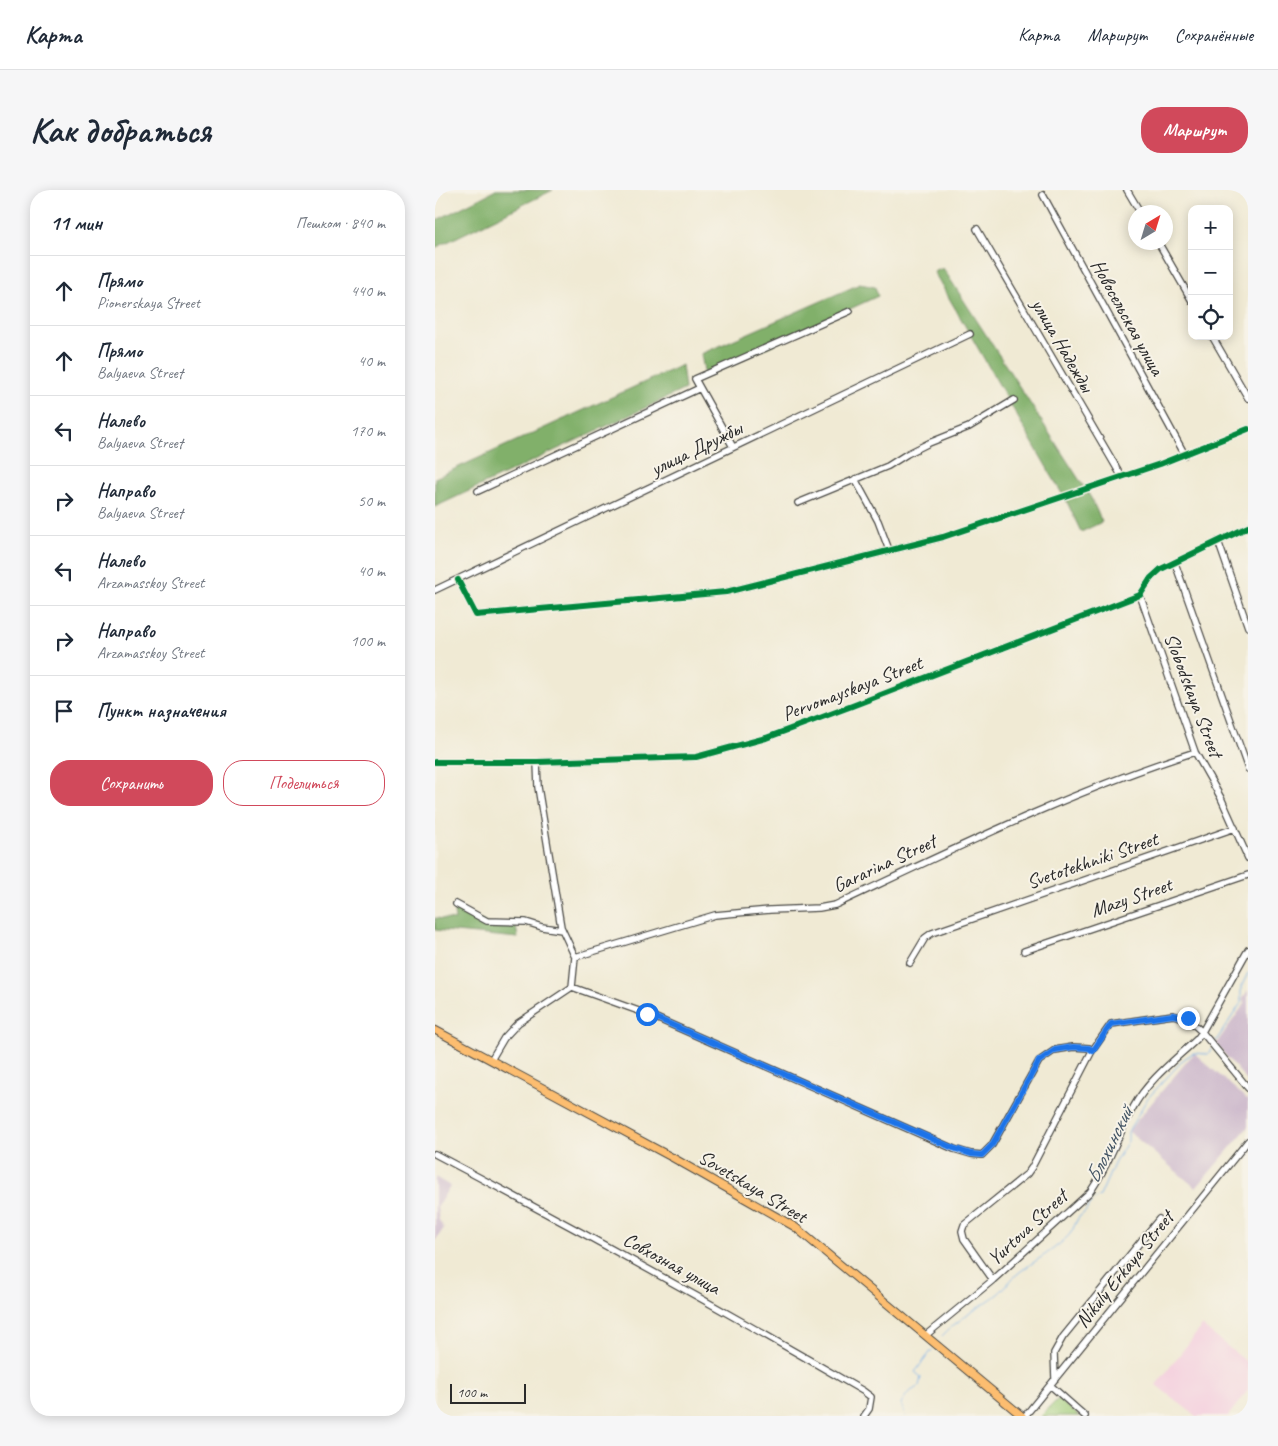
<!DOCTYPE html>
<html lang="ru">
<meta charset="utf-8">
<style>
:root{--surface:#fff;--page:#f6f6f7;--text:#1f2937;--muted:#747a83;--line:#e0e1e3;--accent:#d1495b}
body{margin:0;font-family:Caveat,sans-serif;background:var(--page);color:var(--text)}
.controls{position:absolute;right:15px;top:15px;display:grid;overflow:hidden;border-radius:10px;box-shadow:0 2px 12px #0003}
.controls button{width:45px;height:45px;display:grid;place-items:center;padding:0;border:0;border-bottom:1px solid var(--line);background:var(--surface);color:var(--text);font:25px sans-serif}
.compass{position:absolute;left:693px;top:15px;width:45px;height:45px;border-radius:50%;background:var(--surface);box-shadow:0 2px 12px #0003;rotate:38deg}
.scale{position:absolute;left:15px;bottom:12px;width:76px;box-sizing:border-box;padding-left:5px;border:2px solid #2b2b2b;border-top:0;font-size:14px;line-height:18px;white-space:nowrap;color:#2b2b2b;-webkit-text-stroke:4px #f7f3e8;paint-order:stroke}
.stop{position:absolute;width:15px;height:15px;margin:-11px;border:4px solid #1a73e8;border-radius:50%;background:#fff}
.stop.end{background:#1a73e8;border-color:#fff;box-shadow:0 1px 5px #0008}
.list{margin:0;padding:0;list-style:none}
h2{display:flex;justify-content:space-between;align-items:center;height:65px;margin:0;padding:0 20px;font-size:21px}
h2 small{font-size:16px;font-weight:400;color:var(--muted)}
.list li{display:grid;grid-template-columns:32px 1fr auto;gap:15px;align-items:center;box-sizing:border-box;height:70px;padding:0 20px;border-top:1px solid var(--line)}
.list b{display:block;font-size:19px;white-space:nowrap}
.list p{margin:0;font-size:16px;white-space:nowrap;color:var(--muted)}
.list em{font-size:16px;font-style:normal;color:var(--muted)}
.actions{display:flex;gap:10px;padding:15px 20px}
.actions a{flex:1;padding:11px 0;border:1px solid var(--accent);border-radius:20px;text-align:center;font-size:18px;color:var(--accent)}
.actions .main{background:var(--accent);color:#fff}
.icon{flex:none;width:28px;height:28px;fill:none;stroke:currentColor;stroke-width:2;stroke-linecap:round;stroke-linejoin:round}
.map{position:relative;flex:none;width:813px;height:1226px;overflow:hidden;border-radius:20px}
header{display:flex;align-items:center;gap:30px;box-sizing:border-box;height:70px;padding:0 25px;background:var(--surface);border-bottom:1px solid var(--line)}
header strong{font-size:24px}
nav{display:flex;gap:28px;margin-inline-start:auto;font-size:18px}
.intro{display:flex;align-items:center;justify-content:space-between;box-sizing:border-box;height:120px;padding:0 30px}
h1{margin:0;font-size:35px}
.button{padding:12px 22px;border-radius:20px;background:var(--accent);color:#fff;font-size:18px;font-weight:700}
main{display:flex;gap:30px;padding:0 30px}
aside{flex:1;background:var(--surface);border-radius:20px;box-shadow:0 2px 12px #0003}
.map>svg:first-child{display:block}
</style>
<header>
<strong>Карта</strong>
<nav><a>Карта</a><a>Маршрут</a><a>Сохранённые</a></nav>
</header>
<div class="intro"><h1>Как добраться</h1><a class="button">Маршрут</a></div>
<main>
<aside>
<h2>11 мин<small>Пешком · 840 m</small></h2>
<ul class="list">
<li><svg class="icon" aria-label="ahead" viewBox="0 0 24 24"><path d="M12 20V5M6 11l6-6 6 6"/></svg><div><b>Прямо</b><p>Pionerskaya Street</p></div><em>440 m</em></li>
<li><svg class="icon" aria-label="ahead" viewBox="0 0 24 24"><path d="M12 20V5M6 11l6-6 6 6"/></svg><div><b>Прямо</b><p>Balyaeva Street</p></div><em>40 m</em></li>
<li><svg class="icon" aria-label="left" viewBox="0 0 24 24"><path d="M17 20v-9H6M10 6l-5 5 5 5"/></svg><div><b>Налево</b><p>Balyaeva Street</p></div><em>170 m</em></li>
<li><svg class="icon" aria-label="right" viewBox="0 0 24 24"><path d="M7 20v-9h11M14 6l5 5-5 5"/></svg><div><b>Направо</b><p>Balyaeva Street</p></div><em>50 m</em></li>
<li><svg class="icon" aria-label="left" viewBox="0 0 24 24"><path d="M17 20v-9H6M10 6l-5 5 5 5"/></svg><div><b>Налево</b><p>Arzamasskoy Street</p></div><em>40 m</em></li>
<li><svg class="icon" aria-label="right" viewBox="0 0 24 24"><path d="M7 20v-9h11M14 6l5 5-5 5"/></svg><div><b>Направо</b><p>Arzamasskoy Street</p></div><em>100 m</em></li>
<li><svg class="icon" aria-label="arrive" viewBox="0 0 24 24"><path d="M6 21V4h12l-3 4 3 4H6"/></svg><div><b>Пункт назначения</b></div></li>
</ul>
<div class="actions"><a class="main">Сохранить</a><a>Поделиться</a></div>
</aside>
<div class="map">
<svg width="813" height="1226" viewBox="0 0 813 1226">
<rect width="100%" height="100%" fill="#f7f3e8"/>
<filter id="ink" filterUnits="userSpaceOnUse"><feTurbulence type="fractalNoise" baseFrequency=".02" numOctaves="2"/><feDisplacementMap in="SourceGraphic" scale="10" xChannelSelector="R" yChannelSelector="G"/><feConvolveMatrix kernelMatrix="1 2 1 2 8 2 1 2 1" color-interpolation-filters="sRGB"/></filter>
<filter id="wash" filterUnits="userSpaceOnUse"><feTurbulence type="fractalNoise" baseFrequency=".0096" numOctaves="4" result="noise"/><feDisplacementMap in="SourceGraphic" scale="20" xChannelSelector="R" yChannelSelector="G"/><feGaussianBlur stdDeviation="1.12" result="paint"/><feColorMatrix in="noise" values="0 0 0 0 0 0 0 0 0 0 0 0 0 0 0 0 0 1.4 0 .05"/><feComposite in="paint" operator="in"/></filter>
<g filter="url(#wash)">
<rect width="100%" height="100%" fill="#f0ead4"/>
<path fill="#f4cfde" d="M767,1136L813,1173V1200L793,1226H761L721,1195Z"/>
<path fill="#d0bdce" d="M813,800V892L781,854L810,813L807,810Z
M759,863L813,910V937L761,998L693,941Z
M0,987L15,996L2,1017L4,1030L9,1038L0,1051Z"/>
<path fill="#a2cd7a" stroke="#667c52" d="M623,1209L644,1226H606Z"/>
<path fill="#81b06a" stroke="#566e4a" d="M61,0H118L0,58V31Z
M508,78L656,308L667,332L646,342L633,314L499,82Z
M425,94L440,97L443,106L270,186L266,164Z
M247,175L250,199L0,317V288Z
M22,719L53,734L81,737L83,748L0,740V728L20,730L19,722Z"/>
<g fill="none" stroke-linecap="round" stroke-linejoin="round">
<path stroke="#7cb2ea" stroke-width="1" d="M781,851L806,813V797L813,783
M506,1147C522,1129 545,1118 564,1103C572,1096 577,1087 586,1081C601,1070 623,1058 635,1044C639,1039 640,1032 644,1027C646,1025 648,1024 650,1022C656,1014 655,1012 665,1006L680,972L693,951V942L712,909L749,869L758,863L773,864L776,859
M470,1226L466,1213L473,1203L484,1196L486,1187L480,1182L497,1160"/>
</g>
</g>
<g filter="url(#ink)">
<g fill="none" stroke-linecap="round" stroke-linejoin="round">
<defs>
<path id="minor" d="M692,0L705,22
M608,5L750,265
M542,39L687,287
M723,52L757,111
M777,146L813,208
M298,257L260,189L415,121
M420,289L443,331L454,360
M43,301L265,198
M363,313L453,276L472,264L494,253L534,237L579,210
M783,351L813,437
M740,373L813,579
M23,390L41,425L291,402L508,347L725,274L813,239
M0,400L535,144
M705,405L760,562L786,608L813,668
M0,572H102L261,567L331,548L417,516L705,405L716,388L726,379L813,337
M102,572L103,597L126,737L140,767
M21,714L52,731L91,732L107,737L127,740
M589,761L813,685
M475,773L490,748L497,743L800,638
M137,797L212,824L519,959L536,964L547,965L557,955L604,871L620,860L638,857L654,858L657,861
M56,870L69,848L83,833L137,797L140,767L280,725L335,720L384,718L400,715C517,660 636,601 760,562
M0,964C144,1040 287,1119 428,1201L436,1207L434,1219L429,1226
M558,1090L529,1049L527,1041L529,1035L592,984L597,977L657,861L676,834L738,825L753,829L767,842L813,898
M491,1145L558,1090L655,1002C674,976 683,944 699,916C714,889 740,870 762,849L767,842L813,760
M620,1189L619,1163L628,1147L724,1029
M615,1195L650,1226
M590,1226L813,951"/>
<path id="major" d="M0,840L240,969L360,1037L587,1226"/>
</defs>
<use href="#minor" stroke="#494844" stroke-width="8"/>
<use href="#major" stroke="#494844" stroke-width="9"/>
<use href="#minor" stroke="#fff" stroke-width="5.5"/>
<use href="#major" stroke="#fcbd6f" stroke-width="7"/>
<defs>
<path id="cycleway" d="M23,390L41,425L291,402L508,347L725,274L813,239
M0,572H102L261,567L331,548L417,516L705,405L716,388L726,379L813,337"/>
</defs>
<use href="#cycleway" stroke="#f7f3e8" stroke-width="9"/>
<use href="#cycleway" stroke="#00873e" stroke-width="6"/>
</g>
</g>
<g fill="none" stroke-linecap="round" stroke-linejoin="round" filter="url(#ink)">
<path stroke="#1a73e8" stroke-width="6" d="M212,824L518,958L536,964L547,965L557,955L604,871L620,860L638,857L654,858L658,861L676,834L738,825L753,828"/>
</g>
<g text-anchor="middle" stroke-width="4" stroke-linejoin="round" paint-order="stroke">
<g font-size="20" fill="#2b2b2b" stroke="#f7f3e8">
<text transform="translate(693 127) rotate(61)" y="7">Новосельская улица</text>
<text transform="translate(628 155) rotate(60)" y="7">улица Надежды</text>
<text transform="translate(261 258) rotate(-26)" y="7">улица Дружбы</text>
<text transform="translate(417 498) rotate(-21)" y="7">Pervomayskaya Street</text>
<text transform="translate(759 505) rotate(69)" y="7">Slobodskaya Street</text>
<text transform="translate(657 670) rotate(-19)" y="7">Svetotekhniki Street</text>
<text transform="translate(449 673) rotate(-25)" y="7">Gararina Street</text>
<text transform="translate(696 707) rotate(-19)" y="7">Mazy Street</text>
<text transform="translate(318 996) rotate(31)" y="7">Sovetskaya Street</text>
<text transform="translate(592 1037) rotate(-43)" y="7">Yurtova Street</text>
<text transform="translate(237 1073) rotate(29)" y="7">Совхозная улица</text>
<text transform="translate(689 1079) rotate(-51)" y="7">Nikuly Erkaya Street</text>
</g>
<g font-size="21" font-style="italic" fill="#435464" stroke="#f7f3e8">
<text transform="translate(674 955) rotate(-64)" y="7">Блохинский</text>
</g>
</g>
</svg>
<div class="controls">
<button>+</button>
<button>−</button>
<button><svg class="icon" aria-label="locate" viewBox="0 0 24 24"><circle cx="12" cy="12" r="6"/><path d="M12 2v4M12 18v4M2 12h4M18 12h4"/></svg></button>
</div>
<svg class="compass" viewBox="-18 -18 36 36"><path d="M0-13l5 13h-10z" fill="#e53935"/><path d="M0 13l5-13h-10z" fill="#747a83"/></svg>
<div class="scale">100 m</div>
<div class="stop" style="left:212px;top:824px"></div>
<div class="stop end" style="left:753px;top:828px"></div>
</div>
</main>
